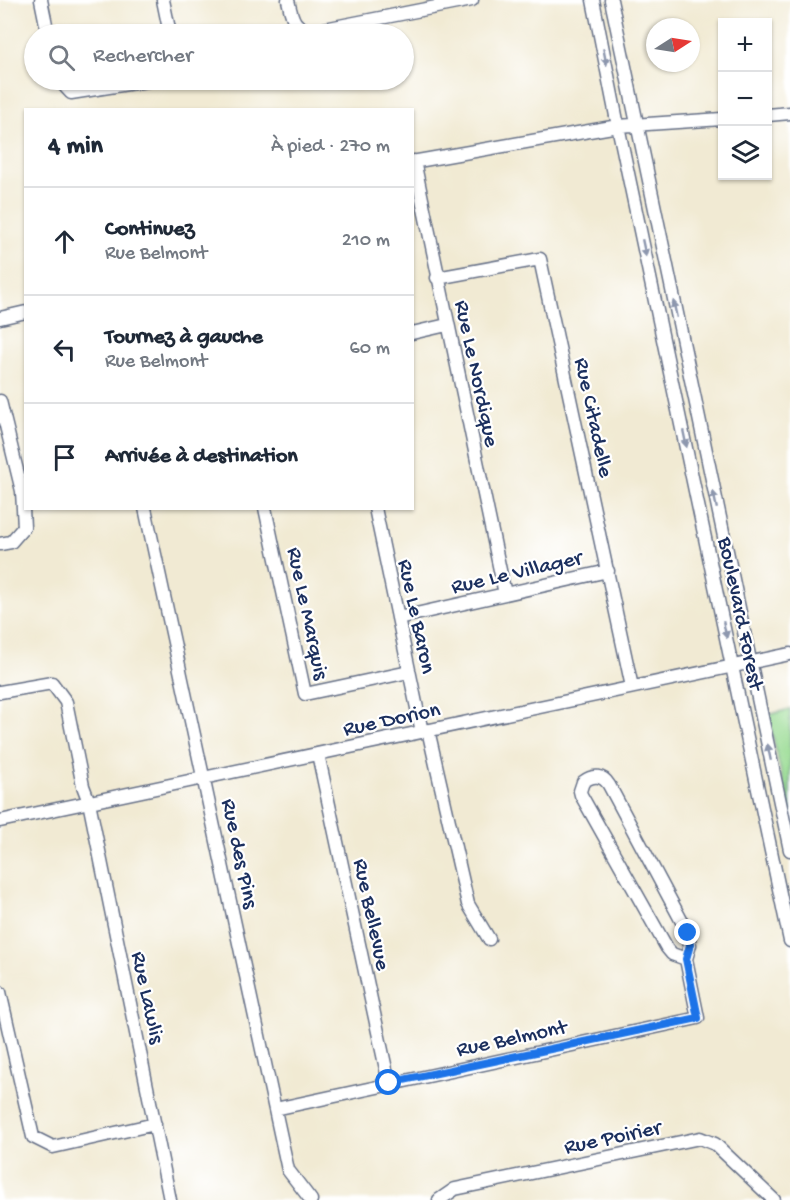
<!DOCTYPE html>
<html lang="fr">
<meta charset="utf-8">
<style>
:root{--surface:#fff;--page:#f6f6f7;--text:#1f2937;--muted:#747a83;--line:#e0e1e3}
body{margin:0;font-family:"Gochi Hand",sans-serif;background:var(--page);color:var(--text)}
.controls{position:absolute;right:18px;top:18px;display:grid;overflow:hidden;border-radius:0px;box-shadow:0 2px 4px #0004}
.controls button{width:54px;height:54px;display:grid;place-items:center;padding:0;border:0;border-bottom:2px solid var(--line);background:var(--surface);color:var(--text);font:30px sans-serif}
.compass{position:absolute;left:646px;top:18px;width:54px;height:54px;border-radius:50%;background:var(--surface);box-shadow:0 2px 4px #0004;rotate:78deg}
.stop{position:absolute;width:18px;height:18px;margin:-14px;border:4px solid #1a73e8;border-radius:50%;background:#fff}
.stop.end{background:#1a73e8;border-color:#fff;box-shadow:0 2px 6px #0008}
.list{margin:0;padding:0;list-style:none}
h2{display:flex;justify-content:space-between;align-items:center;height:78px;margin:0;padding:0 24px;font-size:26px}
h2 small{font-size:20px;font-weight:400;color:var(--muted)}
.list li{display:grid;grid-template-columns:39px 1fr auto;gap:18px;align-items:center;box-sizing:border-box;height:108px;padding:0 24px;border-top:2px solid var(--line)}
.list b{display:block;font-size:22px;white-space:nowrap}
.list p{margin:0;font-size:20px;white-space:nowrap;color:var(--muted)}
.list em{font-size:20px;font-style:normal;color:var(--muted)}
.icon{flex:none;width:33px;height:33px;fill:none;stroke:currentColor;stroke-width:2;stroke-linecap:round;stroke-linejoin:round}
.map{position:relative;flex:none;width:790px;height:1200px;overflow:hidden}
.search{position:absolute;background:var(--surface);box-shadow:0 2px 4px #0004;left:24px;top:24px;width:390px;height:66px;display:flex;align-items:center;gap:15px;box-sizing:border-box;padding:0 21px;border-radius:33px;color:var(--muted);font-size:22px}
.panel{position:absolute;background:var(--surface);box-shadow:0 2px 4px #0004;left:24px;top:108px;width:390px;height:402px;border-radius:0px}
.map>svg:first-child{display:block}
</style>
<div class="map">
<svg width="790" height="1200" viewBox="0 0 790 1200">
<rect width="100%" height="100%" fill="#fff"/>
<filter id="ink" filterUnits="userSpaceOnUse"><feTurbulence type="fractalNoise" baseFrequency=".0167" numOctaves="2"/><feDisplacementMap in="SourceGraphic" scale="12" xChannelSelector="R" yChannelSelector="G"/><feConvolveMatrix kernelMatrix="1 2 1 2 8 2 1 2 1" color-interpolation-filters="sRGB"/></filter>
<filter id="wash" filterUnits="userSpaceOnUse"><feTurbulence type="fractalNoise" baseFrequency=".008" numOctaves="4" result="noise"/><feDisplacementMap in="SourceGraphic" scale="24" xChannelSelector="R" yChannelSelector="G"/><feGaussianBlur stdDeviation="1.35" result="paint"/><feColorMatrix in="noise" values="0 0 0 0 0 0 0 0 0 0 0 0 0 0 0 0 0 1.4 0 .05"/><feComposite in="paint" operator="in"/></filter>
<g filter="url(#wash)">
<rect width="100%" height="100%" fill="#f1ead3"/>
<path fill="#99db93" stroke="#5a8578" stroke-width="1.5" d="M790,709V814L768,715Z"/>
</g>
<g filter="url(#ink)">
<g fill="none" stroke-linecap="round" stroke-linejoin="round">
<defs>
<path id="minor" d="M41,0L48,34
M163,0L170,34
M288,0C292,18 293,29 314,31L472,0
M593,0L618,126L790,941
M611,0L790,850
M59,80L71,93L153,80
M768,115L790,113
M414,161L505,594
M412,162L618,126L722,119
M437,278L540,259L632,687
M0,318L26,312
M412,333L447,325
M0,401L22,491L24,527L11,542L0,544
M145,508L288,1170L311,1200
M265,508L305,694L409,672
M375,508L422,732
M398,618L608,571
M0,692L52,683L66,702L83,786L89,802L170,1200
M428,730L468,904L489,939
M318,754L389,1083
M0,821L790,654
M0,992L33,1137L53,1147L155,1124
M275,1109L698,1018L686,959L690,945L688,933L609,785C603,775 593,774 583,782L580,791L581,795L667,948L672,954L686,959
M439,1200L455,1189L700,1138L715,1144L774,1200"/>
</defs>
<use href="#minor" stroke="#667087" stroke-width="15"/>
<use href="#minor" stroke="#fff" stroke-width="12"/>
</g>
<defs><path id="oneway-solid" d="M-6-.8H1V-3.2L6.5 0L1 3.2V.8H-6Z" transform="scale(1.5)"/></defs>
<g fill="#8d97ae">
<use href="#oneway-solid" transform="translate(605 57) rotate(79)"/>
<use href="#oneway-solid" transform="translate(644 248) rotate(78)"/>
<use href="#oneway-solid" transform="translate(675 309) rotate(-102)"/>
<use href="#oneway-solid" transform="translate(685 439) rotate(78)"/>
<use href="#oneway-solid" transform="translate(715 500) rotate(-102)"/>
<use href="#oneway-solid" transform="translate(725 630) rotate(78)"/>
<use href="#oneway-solid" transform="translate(769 752) rotate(-102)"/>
</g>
</g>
<g fill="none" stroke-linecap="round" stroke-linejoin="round" filter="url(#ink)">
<path stroke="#1a73e8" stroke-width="8" d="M389,1083L698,1018L686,959L690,945L688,933"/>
</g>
<g text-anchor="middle" stroke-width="4.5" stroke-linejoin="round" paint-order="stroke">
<g font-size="22" fill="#1b2f5e" stroke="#fff">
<text transform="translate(479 373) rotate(78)" y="8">Rue Le Nordique</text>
<text transform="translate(596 417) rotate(78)" y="8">Rue Citadelle</text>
<text transform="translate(516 570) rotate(-13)" y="8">Rue Le Villager</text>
<text transform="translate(310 613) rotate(78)" y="8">Rue Le Marquis</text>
<text transform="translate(743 613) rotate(78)" y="8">Boulevard Forest</text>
<text transform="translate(419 616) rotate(78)" y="8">Rue Le Baron</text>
<text transform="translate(391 717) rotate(-12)" y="8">Rue Dorion</text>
<text transform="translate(242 853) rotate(78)" y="8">Rue des Pins</text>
<text transform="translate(374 914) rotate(78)" y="8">Rue Bellevue</text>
<text transform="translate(150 997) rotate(78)" y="8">Rue Lawlis</text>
<text transform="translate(511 1036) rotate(-12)" y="8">Rue Belmont</text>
<text transform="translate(612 1135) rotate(-12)" y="8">Rue Poirier</text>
</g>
</g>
</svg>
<div class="controls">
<button>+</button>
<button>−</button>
<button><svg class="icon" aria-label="layers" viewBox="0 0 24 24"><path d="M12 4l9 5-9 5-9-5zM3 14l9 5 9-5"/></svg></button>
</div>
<svg class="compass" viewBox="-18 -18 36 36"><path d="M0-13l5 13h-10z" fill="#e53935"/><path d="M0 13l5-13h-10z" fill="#747a83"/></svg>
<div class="stop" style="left:389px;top:1083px"></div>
<div class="stop end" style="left:688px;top:933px"></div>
<div class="search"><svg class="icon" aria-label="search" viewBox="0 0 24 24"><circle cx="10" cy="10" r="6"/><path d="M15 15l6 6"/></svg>Rechercher</div>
<section class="panel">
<h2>4 min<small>À pied · 270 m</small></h2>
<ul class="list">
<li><svg class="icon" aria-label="ahead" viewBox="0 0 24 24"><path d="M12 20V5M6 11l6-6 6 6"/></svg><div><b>Continuez</b><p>Rue Belmont</p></div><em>210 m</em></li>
<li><svg class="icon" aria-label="left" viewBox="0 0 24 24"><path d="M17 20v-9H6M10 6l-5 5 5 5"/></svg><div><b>Tournez à gauche</b><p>Rue Belmont</p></div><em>60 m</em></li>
<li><svg class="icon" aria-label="arrive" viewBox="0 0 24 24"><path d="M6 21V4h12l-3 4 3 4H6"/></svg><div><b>Arrivée à destination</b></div></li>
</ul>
</section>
</div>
